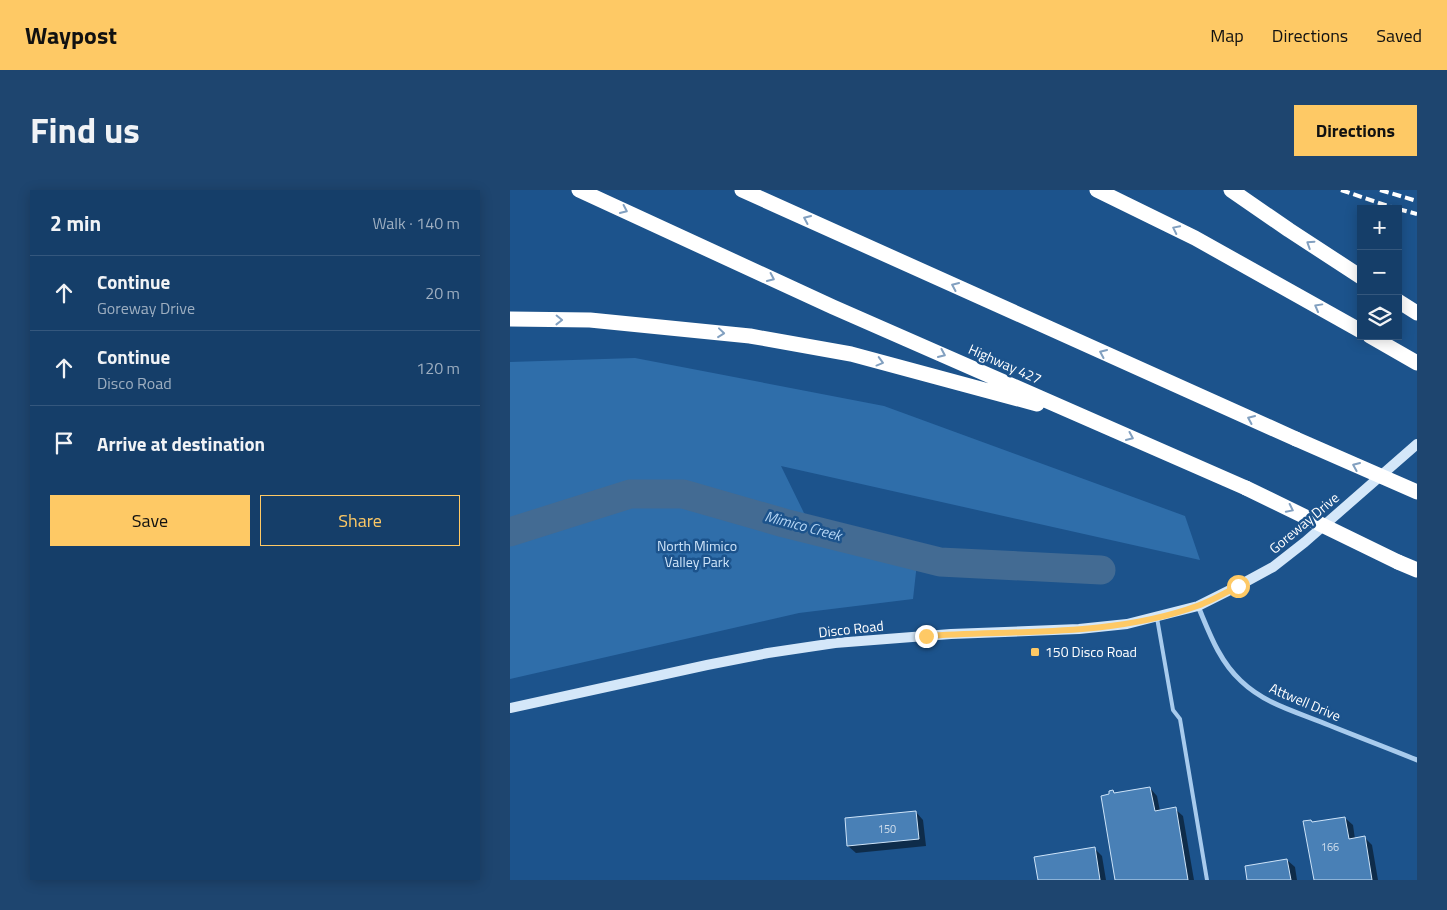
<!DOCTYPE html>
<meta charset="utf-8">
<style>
:root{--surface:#153e69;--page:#1e456f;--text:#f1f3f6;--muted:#9daec0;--line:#34577d;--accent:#fec965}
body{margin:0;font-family:"Titillium Web",sans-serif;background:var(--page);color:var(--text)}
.controls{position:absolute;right:15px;top:15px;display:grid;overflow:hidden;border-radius:0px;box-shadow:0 2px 12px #0003}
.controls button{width:45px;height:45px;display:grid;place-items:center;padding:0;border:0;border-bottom:1px solid var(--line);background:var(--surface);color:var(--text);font:25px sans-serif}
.stop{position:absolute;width:15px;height:15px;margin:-11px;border:4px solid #fec965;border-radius:50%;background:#fff}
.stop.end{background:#fec965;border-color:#fff;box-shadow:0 1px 5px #0008}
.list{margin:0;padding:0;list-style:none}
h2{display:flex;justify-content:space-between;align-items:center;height:65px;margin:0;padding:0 20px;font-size:21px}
h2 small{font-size:16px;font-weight:400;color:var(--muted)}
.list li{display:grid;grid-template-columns:32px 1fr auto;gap:15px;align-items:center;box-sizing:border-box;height:75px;padding:0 20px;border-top:1px solid var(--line)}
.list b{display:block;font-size:19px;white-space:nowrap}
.list p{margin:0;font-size:16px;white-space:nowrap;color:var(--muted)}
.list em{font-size:16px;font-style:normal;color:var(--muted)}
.actions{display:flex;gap:10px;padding:15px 20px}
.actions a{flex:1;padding:11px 0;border:1px solid var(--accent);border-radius:0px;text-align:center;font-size:18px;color:var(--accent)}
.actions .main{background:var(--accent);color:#111}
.icon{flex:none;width:28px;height:28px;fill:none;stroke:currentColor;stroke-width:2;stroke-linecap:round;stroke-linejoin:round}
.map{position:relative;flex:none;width:907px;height:690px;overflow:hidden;border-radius:0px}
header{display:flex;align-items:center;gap:30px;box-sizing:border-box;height:70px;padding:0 25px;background:var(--accent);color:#111}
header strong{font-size:24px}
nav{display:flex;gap:28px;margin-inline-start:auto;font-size:18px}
.intro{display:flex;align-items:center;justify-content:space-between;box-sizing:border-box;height:120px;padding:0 30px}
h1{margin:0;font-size:35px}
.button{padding:12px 22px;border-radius:0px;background:var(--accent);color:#111;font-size:18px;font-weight:700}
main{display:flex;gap:30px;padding:0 30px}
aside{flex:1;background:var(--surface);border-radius:0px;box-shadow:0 2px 12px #0003}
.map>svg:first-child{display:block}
</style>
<header>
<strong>Waypost</strong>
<nav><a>Map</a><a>Directions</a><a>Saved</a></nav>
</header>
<div class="intro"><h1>Find us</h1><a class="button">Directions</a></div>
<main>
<aside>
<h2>2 min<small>Walk · 140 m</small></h2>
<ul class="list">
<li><svg class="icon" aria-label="ahead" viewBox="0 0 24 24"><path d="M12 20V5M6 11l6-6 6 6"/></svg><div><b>Continue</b><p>Goreway Drive</p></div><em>20 m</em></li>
<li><svg class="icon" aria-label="ahead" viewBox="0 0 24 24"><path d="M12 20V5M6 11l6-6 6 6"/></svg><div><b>Continue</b><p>Disco Road</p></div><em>120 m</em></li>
<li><svg class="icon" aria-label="arrive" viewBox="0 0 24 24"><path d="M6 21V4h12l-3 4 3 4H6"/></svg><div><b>Arrive at destination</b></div></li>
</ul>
<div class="actions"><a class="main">Save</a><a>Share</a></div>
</aside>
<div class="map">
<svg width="907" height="690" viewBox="0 0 907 690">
<rect width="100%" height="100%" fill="#1c538c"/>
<path fill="#2f6eaa" d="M125,168L374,216L675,326L690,370L271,276L294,323L335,355L407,373L403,409L289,423L0,489V347L138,296L0,343V172Z"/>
<path fill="#0007" d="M640,598L647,606L650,621L665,619L673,626L684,690H607L600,605L603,602L605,604Z
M406,622L413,630L416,656L346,663L338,656L336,630Z
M835,628L843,635L845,649L854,647L862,655L868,690H805L803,633Z
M584,658L592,666L596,690H529Z
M777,670L785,677L787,690H739Z"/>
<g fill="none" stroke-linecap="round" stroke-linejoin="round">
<path stroke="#436b93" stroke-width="29" d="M0,342L120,304H173L274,333L430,372L591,380"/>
</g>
<path fill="#4980b6" stroke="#cee4f9" d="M640,597L645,621L666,617L678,690H605L591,606L599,604V601L603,600L604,603Z
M406,621L409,649L337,656L335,628Z
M835,627L839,649L855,646L862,690H804L793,631L801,630L802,632Z
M585,657L590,690H528L524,667Z
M777,669L781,690H737L735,676Z"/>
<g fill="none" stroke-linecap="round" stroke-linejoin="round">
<path stroke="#a8cbed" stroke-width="4" d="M647,428L663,520L670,529L697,690"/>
<path stroke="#a8cbed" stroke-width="5" d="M688,416C699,442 709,471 731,491C754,513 783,521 811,532C843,545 875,557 907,570"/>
<path stroke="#d4e7f9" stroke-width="10" d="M0,518L197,475L258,463L325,453L441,444L569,439L617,434L688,416L728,396L763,377L795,352L907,254"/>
<path stroke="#fff" stroke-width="15" d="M69,0L323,117L736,298
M232,0L786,249
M587,0L685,48L851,141
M721,0L779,40L851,87
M888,111L907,123
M0,129L80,130L240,146L341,164L527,214
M860,146L907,173
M888,372L907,380"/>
<path stroke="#fff" stroke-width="4" stroke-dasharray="9 4" stroke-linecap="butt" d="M831,0L887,19
M870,0L907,11
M888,19L907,24"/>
<path stroke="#fff" stroke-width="15" d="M786,249L907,302
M736,298L888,372"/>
</g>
<defs><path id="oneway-chevron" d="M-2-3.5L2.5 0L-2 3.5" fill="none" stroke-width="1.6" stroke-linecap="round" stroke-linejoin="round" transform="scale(1.25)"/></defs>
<g stroke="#82a0c0">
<use href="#oneway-chevron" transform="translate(114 20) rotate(25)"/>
<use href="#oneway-chevron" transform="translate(297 29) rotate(-156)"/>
<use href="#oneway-chevron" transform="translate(666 39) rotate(-154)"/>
<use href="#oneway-chevron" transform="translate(800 54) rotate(-147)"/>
<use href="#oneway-chevron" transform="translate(261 88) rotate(25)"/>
<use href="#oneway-chevron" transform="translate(445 96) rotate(-156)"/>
<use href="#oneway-chevron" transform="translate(808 117) rotate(-151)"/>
<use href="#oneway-chevron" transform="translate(49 130) rotate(1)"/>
<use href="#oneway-chevron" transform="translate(211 143) rotate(6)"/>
<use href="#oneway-chevron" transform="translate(593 163) rotate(-156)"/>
<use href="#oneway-chevron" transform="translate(432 164) rotate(24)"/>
<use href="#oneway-chevron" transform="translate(370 172) rotate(15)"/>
<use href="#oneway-chevron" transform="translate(741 229) rotate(-156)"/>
<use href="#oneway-chevron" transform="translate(620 247) rotate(24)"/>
<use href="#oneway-chevron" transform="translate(846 276) rotate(-157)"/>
<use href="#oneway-chevron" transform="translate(780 319) rotate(26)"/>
</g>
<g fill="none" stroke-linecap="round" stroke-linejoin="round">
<path stroke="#fec965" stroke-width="6" d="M416,446C505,440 602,447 687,416C701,411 715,403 728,396"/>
</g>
<rect fill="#fec965" stroke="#1c538c" stroke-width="2" x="520" y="457" width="10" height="10" rx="2.5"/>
<g text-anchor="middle" stroke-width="5" stroke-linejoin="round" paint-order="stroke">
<g font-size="11" fill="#d2dfed">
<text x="377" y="643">150</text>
<text x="820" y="661">166</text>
</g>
<g font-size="14" fill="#fff" stroke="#1c538c">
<text transform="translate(495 174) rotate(24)" y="5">Highway 427</text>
<text transform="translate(794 333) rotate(-40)" y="5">Goreway Drive</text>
<text transform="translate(341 439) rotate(-6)" y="5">Disco Road</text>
<text transform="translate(795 512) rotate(23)" y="5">Attwell Drive</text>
</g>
<g font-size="14" fill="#cee4f9" stroke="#1c538c">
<text x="187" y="361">North Mimico<tspan x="187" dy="16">Valley Park</tspan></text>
</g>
<g font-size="14" fill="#fff" stroke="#1c538c" text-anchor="start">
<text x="535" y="467">150 Disco Road</text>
</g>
<g font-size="15" font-style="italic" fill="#b4d5f4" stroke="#1c538c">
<text transform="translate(293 336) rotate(15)" y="5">Mimico Creek</text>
</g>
</g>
</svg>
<div class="controls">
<button>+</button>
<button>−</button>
<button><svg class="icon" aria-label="layers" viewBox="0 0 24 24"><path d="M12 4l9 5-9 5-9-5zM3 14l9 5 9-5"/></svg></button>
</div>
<div class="stop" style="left:728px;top:396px"></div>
<div class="stop end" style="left:416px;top:446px"></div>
</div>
</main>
